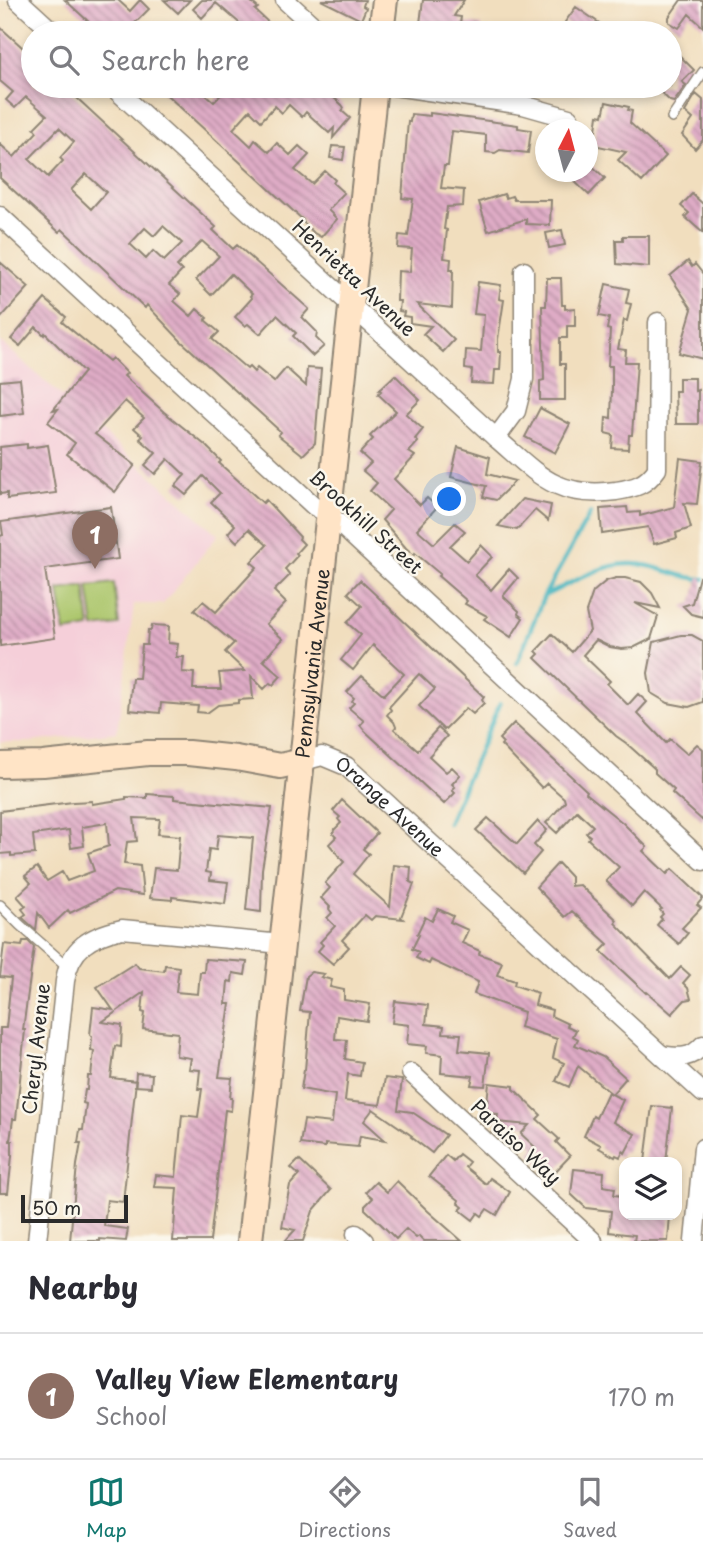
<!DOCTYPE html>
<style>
:root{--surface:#fff;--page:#f7f7f7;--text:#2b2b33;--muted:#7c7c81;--line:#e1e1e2;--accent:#0f766e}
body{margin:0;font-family:"Playpen Sans",sans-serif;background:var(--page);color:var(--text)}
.controls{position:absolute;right:21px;bottom:21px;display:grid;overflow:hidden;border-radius:14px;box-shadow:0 4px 10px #0003}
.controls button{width:63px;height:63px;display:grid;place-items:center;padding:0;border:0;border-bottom:2px solid var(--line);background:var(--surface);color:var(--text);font:35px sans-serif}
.compass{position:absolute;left:535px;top:119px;width:63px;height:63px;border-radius:50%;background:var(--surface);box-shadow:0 4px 10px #0003;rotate:6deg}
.scale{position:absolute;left:21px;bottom:18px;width:107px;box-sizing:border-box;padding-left:7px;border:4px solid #2b2b2b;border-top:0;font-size:19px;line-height:24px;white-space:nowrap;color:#2b2b2b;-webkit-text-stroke:5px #fbf7ec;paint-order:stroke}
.you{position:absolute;left:450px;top:500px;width:24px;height:24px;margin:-18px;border:5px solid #fff;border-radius:50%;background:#1a73e8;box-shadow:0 0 0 10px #1a73e833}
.badge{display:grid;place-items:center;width:46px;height:46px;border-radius:50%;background:var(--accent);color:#fff;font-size:23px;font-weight:700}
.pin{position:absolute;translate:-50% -58px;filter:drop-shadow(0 2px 4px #0008)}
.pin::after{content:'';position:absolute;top:37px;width:24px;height:21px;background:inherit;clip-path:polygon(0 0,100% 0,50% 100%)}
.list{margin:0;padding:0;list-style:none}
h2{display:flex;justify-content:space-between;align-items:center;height:91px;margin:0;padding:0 28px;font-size:30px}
h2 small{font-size:23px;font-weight:400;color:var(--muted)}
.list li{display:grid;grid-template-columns:46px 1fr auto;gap:21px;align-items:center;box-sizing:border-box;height:126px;padding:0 28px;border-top:2px solid var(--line)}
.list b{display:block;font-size:26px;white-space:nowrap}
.list p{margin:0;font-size:23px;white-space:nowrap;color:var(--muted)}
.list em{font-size:23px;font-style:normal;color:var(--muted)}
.icon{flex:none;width:38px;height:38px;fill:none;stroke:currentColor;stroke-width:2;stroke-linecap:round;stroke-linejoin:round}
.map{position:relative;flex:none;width:703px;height:1241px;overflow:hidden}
.search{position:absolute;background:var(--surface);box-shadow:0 4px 10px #0003;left:21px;right:21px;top:21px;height:77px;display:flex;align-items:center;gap:18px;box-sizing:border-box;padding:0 24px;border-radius:38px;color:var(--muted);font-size:26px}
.sheet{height:217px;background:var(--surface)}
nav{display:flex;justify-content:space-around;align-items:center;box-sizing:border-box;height:98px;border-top:2px solid var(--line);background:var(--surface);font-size:19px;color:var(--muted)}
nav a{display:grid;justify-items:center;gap:4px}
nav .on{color:var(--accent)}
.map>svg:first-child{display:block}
</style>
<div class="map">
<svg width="703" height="1241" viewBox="0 0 703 1241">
<defs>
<pattern id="building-back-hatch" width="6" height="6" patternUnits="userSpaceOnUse" patternTransform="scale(1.75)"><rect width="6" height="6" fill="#dfacc6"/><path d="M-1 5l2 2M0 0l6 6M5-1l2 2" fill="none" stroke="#b58ca1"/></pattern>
</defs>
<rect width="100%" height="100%" fill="#fbf7ec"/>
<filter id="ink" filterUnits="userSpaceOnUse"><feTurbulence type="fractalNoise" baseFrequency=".0143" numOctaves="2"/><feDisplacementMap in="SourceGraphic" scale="14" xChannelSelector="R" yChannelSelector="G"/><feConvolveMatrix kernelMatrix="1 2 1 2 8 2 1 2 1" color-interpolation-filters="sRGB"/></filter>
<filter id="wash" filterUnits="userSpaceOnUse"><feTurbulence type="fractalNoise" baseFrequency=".00686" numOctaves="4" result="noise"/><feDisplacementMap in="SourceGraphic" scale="28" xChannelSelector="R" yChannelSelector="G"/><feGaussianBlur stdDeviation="1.57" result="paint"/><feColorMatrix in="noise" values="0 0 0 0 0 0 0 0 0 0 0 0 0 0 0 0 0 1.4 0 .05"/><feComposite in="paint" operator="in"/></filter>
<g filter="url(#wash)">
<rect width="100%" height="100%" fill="#f1debe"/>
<path fill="#f5cfd9" d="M0,341L218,535L163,604H134L117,732L30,742H0Z"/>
<path fill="#acc66c" stroke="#6c784c" stroke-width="2" d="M114,583L119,625L94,628L88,586Z
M85,586L90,628L65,632L59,590Z"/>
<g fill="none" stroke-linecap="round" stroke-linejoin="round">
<path stroke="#47b6c0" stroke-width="4.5" d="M544,596C578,580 610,557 649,566C667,570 685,579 703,579
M517,663L544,596L590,514
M448,823L500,703"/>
</g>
<g id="blocks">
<path fill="url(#building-back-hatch)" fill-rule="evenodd" d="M65,0H118L130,11L140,0L149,9L135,23L146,33H101Z
M164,0H190L178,13Z
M202,0H249L258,8L255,10L270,24L261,33H251L216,3L202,18L193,9Z
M321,0H365L363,6L366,8L361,20Z
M423,0H464L454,16L461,17L460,23L482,25V33H431L432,24L420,23Z
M681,0H703V27L689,14L679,28L669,22V17Z
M576,7L602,25L596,33H570L573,29L565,22Z
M0,27L33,57V86H64L216,227L213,230L233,249L237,245L309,309L302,317L317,332L316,338L324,346L313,356L293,336L296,333L277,315L260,334L248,324L245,326L235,317L252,298L250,296L252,294L231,274L211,295L196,280L219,256L202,241L177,266L182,271L169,285L180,294L174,301L191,316L197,309L207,318L205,320L219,332L212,339L247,369L249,367L254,372L257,368L274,382L286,368L306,386L307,368L321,369L315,443L303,455L278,435L281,432L181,341L147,305L145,308L62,229L59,232L0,178V144L14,157L37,132L34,128L47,115L26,97L15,108L6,100L13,92L0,81ZM59,128L74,142L60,158L63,161L48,177L29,159ZM86,174L106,192L91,209L71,190ZM163,226L182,243L164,261L153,251L146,259L130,244L145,228L154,236Z
M676,52L694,70L682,82L686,85L674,102L670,101L654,86H670V58Z
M157,86H196L214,102L229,86H321L342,105L344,108L342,111L350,118L333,138L334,128L329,133L306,112L302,117L289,105L282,113L275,106L261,121L250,110L233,129L251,146L255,140L269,152L277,143L290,155L299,146L309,155L295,170L312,184L325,171L335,180L333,183L344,193L328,210L337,219L321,237L314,233L302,221L303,220Z
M696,94L703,100V140L695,149L682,135L693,119L685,112Z
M606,102L629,107L628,110L632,111L630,123L666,156L642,182L618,160L626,152L594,145L598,115L603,116Z
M430,113L518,125V128L531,130L528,153L500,150L495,153L486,152V135L452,131L448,166H444L441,188L464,190L463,206L447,207L444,229L447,230L444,258L451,259L450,270H453L452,308L417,304L454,340L443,352L423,334L431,326L410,323V317L403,316L404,312L399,311L400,301H397L398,271L410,272L412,249L398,248L399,235L408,236L413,199L402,198L408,121L410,122L411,114L430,116Z
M332,146L345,147L343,160L330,158Z
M587,161L605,178L589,195L572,179L573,178L567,172H587Z
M504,194L506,198L512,196L514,200H551L550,225L526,224V219L488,231L479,202Z
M692,194L703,204V233L685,217L689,213L681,206Z
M562,230L565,245L549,248L546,233Z
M623,236H649V267L617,264L616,240H623Z
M688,261L692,267L695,264L703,274V359L679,353L692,309L670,276Z
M0,262L29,287L0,319Z
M547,278H561L562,305H565V309L575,308V326H567V338H560V364H565V400H540V381L544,380L542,306H546Z
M478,282L501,285L499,299L504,300L498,339V352H501L500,370H495L494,384L471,383L472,370L465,369L466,350L481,351L484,315L474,314Z
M606,284L629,289L626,303L631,304L627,321L624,320L618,349L626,350L625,362H637L632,435H629L628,449L612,448L613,435L605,433L606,417L611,418L612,389V366H608L610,330L607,329L609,318L599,316Z
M45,299L66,317L62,322L109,361L112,358L127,373L124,376L164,412L205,445L221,461L219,463L263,503L266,500L300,537L299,539L304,544L296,553L298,555L285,569L290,575L274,591L286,603L266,624L283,639L263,660L281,676L273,685L270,683L264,689L251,676L253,699L238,700V703L218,705L207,713L197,712L198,706L161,703L160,713L129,710L132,678H139L142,645H147L148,630H151L152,625L169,626L168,643L178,644L176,657H184L182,672L194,673L193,689H221L219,673L245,671L225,652L234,643L194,610L203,601L216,612L257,567L251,562L267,545L249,529L237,542L228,533L235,525L211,502L220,493L203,476L186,495L175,486L185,475L168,459L155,474L145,465L156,453L140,439L143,436L134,428L144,418L125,401L95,434L135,465L115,492L67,454L75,443L48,422L58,409L53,410L84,372L45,333L44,335L36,327L20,346L11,339Z
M395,375L420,400L406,414L423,429L415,439L418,442L409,452L415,456L394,479L420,505L427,498L437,507L417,529L434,544L455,523L465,531L450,546L467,561L481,545L491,555L492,557L475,575L491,590L509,569L518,578L503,596L519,611L518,614L523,618L511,637L484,619L487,616L465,604L467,601L438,576L440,574L415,553L414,555L406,548L382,520L391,510L370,491L377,483L363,471L371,463L360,453L373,439L370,436L396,411L378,394L381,391L379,390Z
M679,378H695V391L698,390V424H676L675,391H679Z
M20,379L24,413L0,416V381Z
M540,408L570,424L555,453L525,437Z
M27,444V448L48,445L56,493L7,499V493L0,494V447Z
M458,447L490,457L487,474L515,481L496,500L483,497L486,486L451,477Z
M680,458L702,461L697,504L684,503L691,528L676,533L677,538L654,544L648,527L602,534L600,509L627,507L628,513L640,512V516L674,507Z
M522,499L551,505L548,521L535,510L517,530L498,526Z
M111,507L118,559L45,569L55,638L0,646V536L3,535L1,522Z
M699,577L703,578V617L691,614L683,606L692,603Z
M616,578H625L641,582L652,593L660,608L635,603L658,616L651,639L633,648L622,649L610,647L596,640L583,655L610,681L607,684L628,705L638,694L647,702L637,713L666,743L670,739L687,754L697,744L703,749V821L672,793L674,790L655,773V769L626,743L616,736L535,658L539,654L536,651L552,634L572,652L590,631L586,612L593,592L606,581Z
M360,580L484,697L482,700L484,703L473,714L466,708L444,730L419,706L435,689L419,674L389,707L391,710L387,715L394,722L396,727L394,729L418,750L438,728L447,736L429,756L446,772L452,767L460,775L452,784L455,787L452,790L455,793L444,804L365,731L360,725L364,721L349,708L354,703L352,701L354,698L347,692L362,676L384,695L404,674L373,645L353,670L341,660L361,635L347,623L362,606L348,593Z
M681,635H692L703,641V702L689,707L668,703L651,693L648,673L654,642Z
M514,723L587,791L586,793L623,823L647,847L643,851L667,874L672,869L703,898L697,905L701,908L682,928L688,933L679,944L657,925L662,919L660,917L663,914L660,910L662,909L644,892L632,906L606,881L619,867L588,839L590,836L586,833L593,826L577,811L557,833L546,823L565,802L564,798L547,783L542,788L501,745L503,743L499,739Z
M147,794L174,796V799L272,808L262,869L261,912L246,910L253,838L218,835L216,850L209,849L206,872L211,873L210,880L228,882L225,904L172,897V900L150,898L154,868L177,870L180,836L158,834L160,819L134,818L137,841L127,842L124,864L140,866L143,895L115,891L70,913L68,910L49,928L38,913L36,930L25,920L22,917L26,914L22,909L26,906L17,896L31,883L25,876L37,867L47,881L62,872L67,881L94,871L88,853L109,846L107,823L82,827L84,846L71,848L69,830L33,835L35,854L11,856V853L0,854V811L73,802L92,801V804L126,799V797L147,798Z
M342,800L377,833L363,849L369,854L353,874L390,907L394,865L411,867L410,882L414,884L401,917L403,919L375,916L371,920L365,915L342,940L349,947L333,964L318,951L323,945L320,942L335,926L327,918L332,913L329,909L330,907L321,898L330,888L325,883L344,862L329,844L336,837L333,834L334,830L341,823L338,819L340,817L333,811Z
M488,818L517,844L538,821L547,830L534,845L541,852L523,873L476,830Z
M558,863L571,877V886L580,885L586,891L617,920L615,923L670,979L681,967L690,975L683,983L688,988L691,999L685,1000L672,1014L647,992L646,993L601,951L608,944L572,911L565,917L554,906L536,887Z
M438,909L453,916L450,922L468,930L462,943L480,951L479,954L502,962L497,975L515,981L514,985L538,993L535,1005L552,1010L551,1016L568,1024L567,1026L576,1030L573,1036L578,1039L575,1045L603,1057L626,1078L612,1094L578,1066L569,1087L556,1081L564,1063L553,1058L557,1039L520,1027L524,1012L474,994L478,982L431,960L429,964L416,958L419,952L412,949L419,935L417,934L425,917L432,921Z
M23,941H28L34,947L23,1030H25L16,1119H13L10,1141H12V1156L8,1193H0V1028H6L11,978L0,977L4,944L22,946Z
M205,959L247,962L245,975L233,973L232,982L228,981L226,1004H230L219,1077L232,1078L230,1098H232L231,1111L225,1110L210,1241H173L177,1188L154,1187L156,1175L176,1177L182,1115L198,1117L202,1089H198L200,1070L189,1069L191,1058L176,1056L178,1033L143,1029L145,1013L142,1012L144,992L102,1022L122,1025L121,1047L115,1046L111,1078L136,1081L123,1202L107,1200L104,1226L128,1229L126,1241L100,1239V1241H70L77,1165L81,1143H78L80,1130H83L86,1104L83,1103L85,1090H87L88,1076H91L94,1051L91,1050L92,1036L90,1035L93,1007L113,1010L97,987L135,963L139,968L164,971L165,965L179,967L176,992L198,994L200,972H204Z
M311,972L324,974L321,977L332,980L330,987L344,990V1000L370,1004L367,1021L337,1016L335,1039L347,1040L345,1059L362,1062L360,1076L348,1074L345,1101L380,1105L385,1078L402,1080L398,1110L412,1112L446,1135L432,1153L411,1137L412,1136L373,1109L364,1121L385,1140L360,1136L358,1147L325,1144V1147L300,1144L304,1120L332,1123L335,1095L301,1089L304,1070H305L310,1012L300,1011L306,976Z
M395,1001L428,1005L426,1024L444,1026L443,1033L461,1034L459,1050L489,1053L485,1086L471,1085L473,1076L441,1073L442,1055L426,1053L427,1046L407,1044L409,1025L392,1023Z
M136,1073L152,1074L151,1087L135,1086Z
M489,1083L514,1086V1089L541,1115L537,1119L559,1139L556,1142L570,1156L552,1175L530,1153L535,1147L521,1134L529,1125L497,1122L498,1114L486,1113Z
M608,1092L623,1100L613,1122L635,1134L625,1153L623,1151L620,1157L616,1155L615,1157L599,1148L601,1145L584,1136L593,1116L596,1118Z
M652,1106L672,1108L666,1162H645Z
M459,1154L469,1162L465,1167L486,1184L490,1178L510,1192L497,1215L487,1209L482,1216L478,1213L473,1220L460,1210L463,1207L458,1203L459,1200L429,1176L446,1155L453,1161Z
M299,1160L331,1190L313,1211L303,1241H285L295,1230L282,1227L290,1185L299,1175L291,1168Z
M574,1169L604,1172L603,1186L615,1188L614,1195L624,1196V1215H670L668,1241H634L635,1235L609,1232L611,1211L586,1208L571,1194Z
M397,1181L428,1211L462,1241H424L419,1236L416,1238L406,1229L396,1239L385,1228L365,1209V1206L373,1198L366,1192L376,1182L387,1192Z"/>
</g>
</g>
<g filter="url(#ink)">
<use href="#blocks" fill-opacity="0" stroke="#8e8474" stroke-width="2"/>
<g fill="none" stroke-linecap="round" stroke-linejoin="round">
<defs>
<path id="lane" d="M672,118L703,72
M0,905L20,925L68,967"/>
<g id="street">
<path d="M18,0L54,33"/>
<path d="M285,0L321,33"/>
<path d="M112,86L496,438C538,474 556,499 616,491C635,488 646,485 657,469L658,322"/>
<path d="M394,86L523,105L569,118"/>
<path d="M0,216L314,506L329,514L703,861"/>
<path d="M496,438L516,411L524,379V271"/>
<path id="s1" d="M303,761L322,756L346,766L703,1093"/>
<path d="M662,1055C679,1058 691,1059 703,1045"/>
<path d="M411,1073L593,1241"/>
<path d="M356,1234L364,1241"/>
<path d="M37,1241L65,981C70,947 91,936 122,929L282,944"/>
<path d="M694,1241L703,1148"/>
</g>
<g id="secondary">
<path d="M381,33L385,0"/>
<path d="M0,765L43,764L148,753H188L236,758L280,766L303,761"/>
<path id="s2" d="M250,1241L375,86"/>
</g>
</defs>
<use href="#lane" stroke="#8e8474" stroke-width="12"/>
<use href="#street" stroke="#8e8474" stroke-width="21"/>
<use href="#secondary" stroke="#8e8474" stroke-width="28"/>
<use href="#lane" stroke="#fff" stroke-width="9"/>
<use href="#street" stroke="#fff" stroke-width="18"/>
<use href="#secondary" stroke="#ffe4c6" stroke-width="24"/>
</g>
</g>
<g text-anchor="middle" stroke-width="5" stroke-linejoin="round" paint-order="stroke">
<g font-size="19" fill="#2b2b2b" stroke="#fbf7ec">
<text transform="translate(354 278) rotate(43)" y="7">Henrietta Avenue</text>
<text transform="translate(366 522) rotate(42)" y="7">Brookhill Street</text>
<text dy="7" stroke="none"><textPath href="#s2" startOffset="581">Pennsylvania Avenue</textPath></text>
<text dy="7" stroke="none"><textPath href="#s1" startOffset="105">Orange Avenue</textPath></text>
<text transform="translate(36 1049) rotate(-84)" y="7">Cheryl Avenue</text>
<text transform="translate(516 1142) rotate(43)" y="7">Paraiso Way</text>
</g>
</g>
</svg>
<div class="controls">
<button><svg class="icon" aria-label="layers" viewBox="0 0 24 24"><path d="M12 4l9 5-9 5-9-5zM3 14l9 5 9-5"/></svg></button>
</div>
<svg class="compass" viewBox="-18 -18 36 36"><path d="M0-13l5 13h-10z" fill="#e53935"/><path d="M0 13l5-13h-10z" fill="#7c7c81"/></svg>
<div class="scale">50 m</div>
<div class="you"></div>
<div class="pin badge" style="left:95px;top:569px;background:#8d6e63">1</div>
<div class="search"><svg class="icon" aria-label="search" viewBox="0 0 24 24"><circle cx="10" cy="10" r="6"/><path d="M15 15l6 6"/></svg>Search here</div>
</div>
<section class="sheet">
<h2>Nearby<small></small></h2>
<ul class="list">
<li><span class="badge" style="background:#8d6e63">1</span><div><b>Valley View Elementary</b><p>School</p></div><em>170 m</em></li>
</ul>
</section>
<nav>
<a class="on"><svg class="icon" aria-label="map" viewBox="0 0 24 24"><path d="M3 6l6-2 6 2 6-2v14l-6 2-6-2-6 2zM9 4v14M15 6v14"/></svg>Map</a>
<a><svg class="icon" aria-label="directions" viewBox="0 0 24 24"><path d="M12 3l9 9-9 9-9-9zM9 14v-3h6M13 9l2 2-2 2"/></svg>Directions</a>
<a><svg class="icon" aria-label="saved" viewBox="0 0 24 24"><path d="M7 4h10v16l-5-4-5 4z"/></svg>Saved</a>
</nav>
